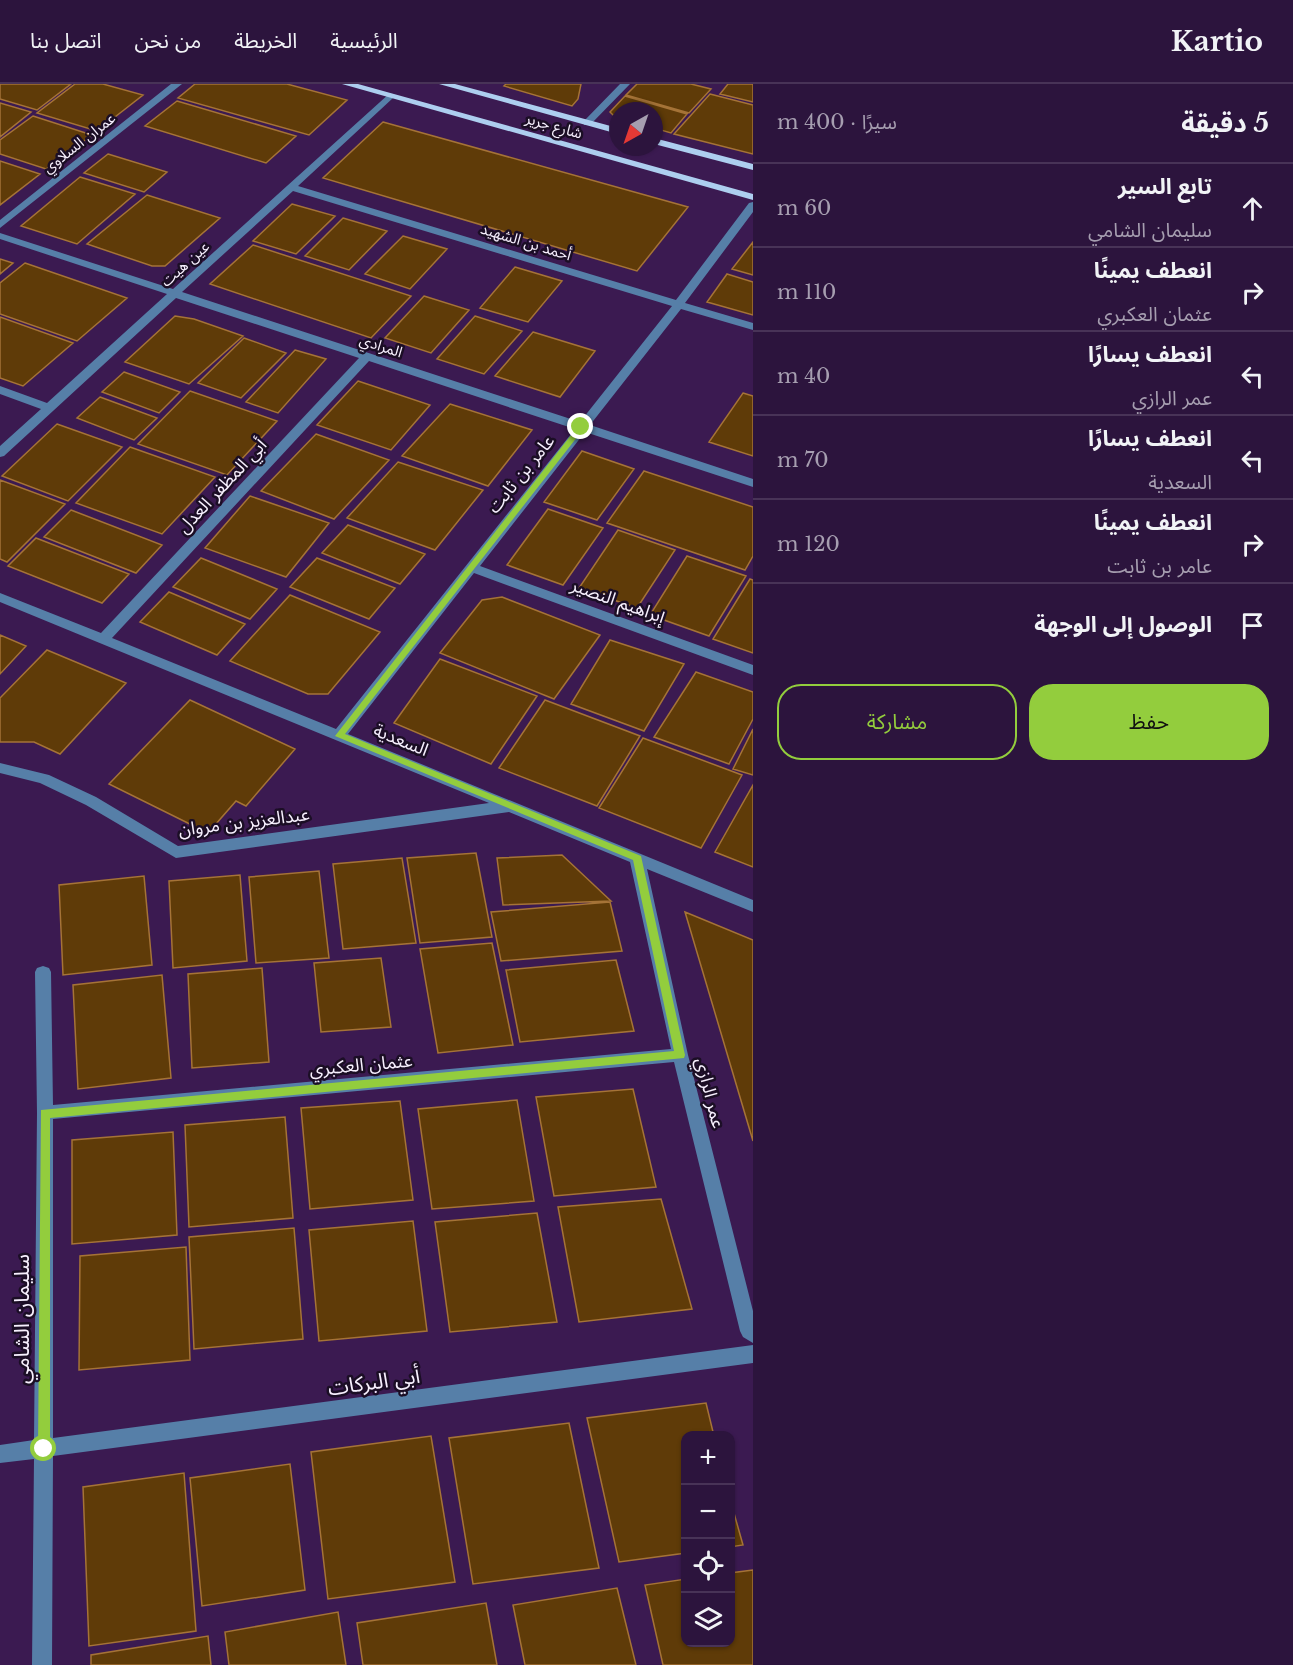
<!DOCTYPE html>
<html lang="ar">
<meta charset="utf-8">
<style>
:root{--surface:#2c143d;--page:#382148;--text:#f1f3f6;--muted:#a69eb0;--line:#483357;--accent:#93cd3d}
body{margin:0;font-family:"Libre Baskerville","Noto Sans Arabic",serif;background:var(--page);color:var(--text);direction:rtl}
.controls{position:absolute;right:18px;bottom:18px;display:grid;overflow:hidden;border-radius:12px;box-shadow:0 2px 4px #0004}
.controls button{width:54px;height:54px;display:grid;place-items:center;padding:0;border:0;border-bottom:2px solid var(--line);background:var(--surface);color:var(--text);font:30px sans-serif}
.compass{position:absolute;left:609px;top:18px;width:54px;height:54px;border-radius:50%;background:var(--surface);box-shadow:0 2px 4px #0004;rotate:220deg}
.stop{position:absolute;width:18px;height:18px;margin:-14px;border:4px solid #93cd3d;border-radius:50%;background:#fff}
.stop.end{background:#93cd3d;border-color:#fff;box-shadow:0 2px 6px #0008}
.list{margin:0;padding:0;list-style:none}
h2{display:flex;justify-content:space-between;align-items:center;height:78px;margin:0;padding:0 24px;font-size:26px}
h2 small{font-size:20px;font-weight:400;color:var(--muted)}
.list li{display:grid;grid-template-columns:39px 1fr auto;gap:18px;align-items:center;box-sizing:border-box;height:84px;padding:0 24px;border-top:2px solid var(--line)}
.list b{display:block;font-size:22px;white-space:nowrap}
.list p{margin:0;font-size:20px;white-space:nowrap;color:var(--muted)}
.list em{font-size:20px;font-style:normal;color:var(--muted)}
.actions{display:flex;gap:12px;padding:18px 24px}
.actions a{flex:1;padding:14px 0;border:2px solid var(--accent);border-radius:24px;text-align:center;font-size:21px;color:var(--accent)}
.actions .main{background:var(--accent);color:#111}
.icon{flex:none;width:33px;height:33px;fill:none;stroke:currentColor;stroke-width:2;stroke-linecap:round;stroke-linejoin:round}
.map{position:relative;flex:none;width:753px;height:1581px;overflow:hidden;direction:ltr}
header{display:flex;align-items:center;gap:36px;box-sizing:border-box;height:84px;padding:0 30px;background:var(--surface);border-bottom:2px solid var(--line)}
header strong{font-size:28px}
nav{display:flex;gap:33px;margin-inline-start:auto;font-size:21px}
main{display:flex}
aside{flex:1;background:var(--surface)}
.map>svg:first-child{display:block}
</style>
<header>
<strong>Kartio</strong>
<nav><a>الرئيسية</a><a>الخريطة</a><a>من نحن</a><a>اتصل بنا</a></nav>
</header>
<main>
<aside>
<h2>5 دقيقة<small>سيرًا · 400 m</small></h2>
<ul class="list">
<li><svg class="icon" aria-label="ahead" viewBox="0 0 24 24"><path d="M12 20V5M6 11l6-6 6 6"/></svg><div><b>تابع السير</b><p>سليمان الشامي</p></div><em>60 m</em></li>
<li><svg class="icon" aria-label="right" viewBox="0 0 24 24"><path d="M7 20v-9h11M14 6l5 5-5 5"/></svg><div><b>انعطف يمينًا</b><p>عثمان العكبري</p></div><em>110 m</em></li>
<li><svg class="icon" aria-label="left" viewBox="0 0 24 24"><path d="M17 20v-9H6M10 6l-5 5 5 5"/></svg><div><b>انعطف يسارًا</b><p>عمر الرازي</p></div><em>40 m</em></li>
<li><svg class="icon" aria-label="left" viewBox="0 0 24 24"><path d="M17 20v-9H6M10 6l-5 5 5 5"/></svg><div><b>انعطف يسارًا</b><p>السعدية</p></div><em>70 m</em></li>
<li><svg class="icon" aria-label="right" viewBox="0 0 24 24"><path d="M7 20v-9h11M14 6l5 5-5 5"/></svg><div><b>انعطف يمينًا</b><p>عامر بن ثابت</p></div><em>120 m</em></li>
<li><svg class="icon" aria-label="arrive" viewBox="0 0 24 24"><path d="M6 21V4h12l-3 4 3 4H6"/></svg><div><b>الوصول إلى الوجهة</b></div></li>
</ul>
<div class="actions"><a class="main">حفظ</a><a>مشاركة</a></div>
</aside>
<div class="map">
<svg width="753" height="1581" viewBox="0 0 753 1581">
<rect width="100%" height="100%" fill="#3b1a51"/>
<path fill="#5f3b08" stroke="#a57337" stroke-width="1.5" d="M0,0H71L37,26L0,15Z
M75,0H103L143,11L97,47L37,29Z
M195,0H287L347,16L309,51L178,14Z
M506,0H581L578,15L572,22L504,2Z
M637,0H691L711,5L689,29L626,11Z
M728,0H753V18L720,10Z
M710,10L753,21V70L674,50Z
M625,12L687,30L671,49L654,44V27H618V35L616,34L610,28Z
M177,17L296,52L266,79L145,42Z
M0,19L31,28L0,53Z
M33,32L92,51L46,85L0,70V56Z
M383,38L688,123L637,187L323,94Z
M108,70L167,88L144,108L84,89Z
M0,77L40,90L0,121Z
M80,93L135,110L77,160L21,142Z
M147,111L220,134L165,182H152L87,160Z
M292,120L335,132L296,170L253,157Z
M343,134L387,147L349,186L305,172Z
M403,152L447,165L410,205L365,190Z
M753,158V191L732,185Z
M253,161L411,212L371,254L210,200Z
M0,175L13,179L0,190Z
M25,179L127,214L77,257L0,230V199Z
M515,183L562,197L528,238L480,224Z
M727,190L753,198V231L707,218Z
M424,212L469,226L431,269L385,254Z
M175,232L194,235L243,252L189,300L125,278Z
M475,232L522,247L484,290L437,275Z
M0,233L73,259L23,302L0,294Z
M533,248L595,267L560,313L495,292Z
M244,254L286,269L241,314L198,299Z
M295,266L326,275L278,329L246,318Z
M124,288L180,308L159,329L102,308Z
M358,297L430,321L391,366L317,341Z
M190,307L277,337L227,391L138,360Z
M743,309L753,312V372L709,358Z
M100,313L157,334L134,356L77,334Z
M450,320L532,346L488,402L402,372Z
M57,340L122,363L68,417L2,392Z
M316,350L389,376L334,435L261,407Z
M130,363L215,393L162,450L76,419Z
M582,367L634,385L597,436L544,418Z
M398,378L483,406L435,466L347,434Z
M644,387L753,423V472L745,486L607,439Z
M0,396L65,420L7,478L0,475Z
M250,412L329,439L286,493L205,464Z
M548,425L603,444L563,501L507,481Z
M71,426L162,461L136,489L44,453Z
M348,441L425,470L400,500L322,469Z
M618,446L675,466L637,524L579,504Z
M36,454L129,490L102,519L8,482Z
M687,472L746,492L709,552L650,531Z
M201,474L277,505L250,535L173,503Z
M317,474L395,504L369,535L290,503Z
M750,495L753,496V569L713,555Z
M169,508L245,540L217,571L140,538Z
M290,511L380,548L328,610H308L230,577Z
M502,513L600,551L554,615L440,569L482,516Z
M0,551L26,562L0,590Z
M610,556L684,580L644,647L571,620Z
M47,566L126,599L60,670L34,658H0V614Z
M440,575L537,612L491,680L394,639Z
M696,588L753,608V635L729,680L654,653Z
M190,616L295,665L246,722L236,717L208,749L109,700Z
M545,616L640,652L597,722L499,684Z
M753,645V691L733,685Z
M643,654L742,691L701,764L599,724Z
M753,701V783L715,768Z
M476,769L492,853L420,859L407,774Z
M562,771L611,817L503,821L497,774Z
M402,774L416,859L343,865L333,780Z
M319,787L329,874L256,879L249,793Z
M240,791L247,877L173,884L169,797Z
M144,792L152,881L63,891L59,801Z
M610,818L622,867L501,877L491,828Z
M685,828L753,856V1057Z
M492,859L513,961L438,969L420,865Z
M381,874L391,943L321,948L314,879Z
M616,876L634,947L520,958L506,886Z
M262,884L269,978L192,984L188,890Z
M162,891L171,994L78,1005L73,901Z
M633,1005L656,1103L554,1112L536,1013Z
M517,1016L534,1117L432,1125L418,1025Z
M400,1017L413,1116L310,1125L301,1024Z
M285,1033L293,1134L189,1143L185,1041Z
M173,1048L177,1151L72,1160V1056Z
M661,1115L692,1225L579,1238L558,1123Z
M537,1129L557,1238L450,1248L435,1138Z
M413,1137L427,1247L319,1257L309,1146Z
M294,1144L303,1255L194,1265L189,1153Z
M186,1163L190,1276L79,1286L80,1172Z
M706,1319L714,1352H686V1469L619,1478L587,1334Z
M569,1339L599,1484L473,1500L449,1354Z
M431,1352L455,1498L328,1515L311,1368Z
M290,1380L305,1506L202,1522L190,1394Z
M184,1389L196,1547L89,1562L83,1403Z
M730,1415L743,1461L730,1463Z
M753,1486V1581H663L645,1501L686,1495V1558H730V1489Z
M617,1504L636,1581H525L513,1521Z
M486,1519L497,1581H363L357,1539Z
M338,1528L346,1581H229L225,1548Z
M208,1552L211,1581H91V1571Z"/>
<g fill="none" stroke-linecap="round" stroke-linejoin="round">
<path fill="#567fa8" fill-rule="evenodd" d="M171,0H182L0,144V136Z
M620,0H630L590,41H584V37Z
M390,9L395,12L393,14L298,102L676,216L749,119L753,118V128L685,219L753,239V246L681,225L590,341L753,395V403L585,348L480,482L753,581V591L474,489L348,650L753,816V828L647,785L688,971L753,1227V1259L743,1253L740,1247L674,978L53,1035V1354L753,1261V1279L53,1372L52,1581H32L34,1375L0,1379V1361L34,1356L37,1029L35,888L37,884L43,882L49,884L51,888L53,1021L671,965L630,778L509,728L176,774L86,721L40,699L0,689V679L49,691L96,713L178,762L489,719L0,518V509L101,549L359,274L176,214L4,372L0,373V362L41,325L0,310V302L47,319L167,210L0,155V149L173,205ZM293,107L672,222L580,338L182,208ZM369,277L575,345L336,645L112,554Z"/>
<path fill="#adceef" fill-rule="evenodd" d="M342,0H358L753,110V116Z
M439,0H455L618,44V50Z
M654,54L753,80V86L654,60Z"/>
</g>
<path fill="#93cd3d" d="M579,341L585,343L345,650L641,772L685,971L684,974L50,1034V1365L48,1370H40L38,1365L41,1026L674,967L633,776L335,652Z"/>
<g text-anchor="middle" stroke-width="5" stroke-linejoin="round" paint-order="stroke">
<g font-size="15" fill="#f7f0fe" stroke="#1b0e25">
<text transform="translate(554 42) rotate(16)" y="5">شارع جرير</text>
<text transform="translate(79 59) rotate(-38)" y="5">عمران السلاوي</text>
<text transform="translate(526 158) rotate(17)" y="5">أحمد بن الشهيد</text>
<text transform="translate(185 180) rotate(-42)" y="5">عين هيت</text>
<text transform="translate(381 262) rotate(18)" y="5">المرادي</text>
</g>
<g font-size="18" fill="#f7f0fe" stroke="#1b0e25">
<text transform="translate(521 390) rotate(-51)" y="6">عامر بن ثابت</text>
<text transform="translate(222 402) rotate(-47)" y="6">أبي المظفر العدل</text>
<text transform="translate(618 517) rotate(20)" y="6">إبراهيم النصير</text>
<text transform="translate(401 656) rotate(22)" y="6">السعدية</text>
<text transform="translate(244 738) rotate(-7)" y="6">عبدالعزيز بن مروان</text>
<text transform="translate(361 981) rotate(-5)" y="6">عثمان العكبري</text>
<text transform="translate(710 1009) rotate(76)" y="6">عمر الرازي</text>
</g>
<g font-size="21" fill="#f7f0fe" stroke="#1b0e25">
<text transform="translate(22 1235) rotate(-90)" y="7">سليمان الشامي</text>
<text transform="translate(374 1298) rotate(-8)" y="7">أبي البركات</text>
</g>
</g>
</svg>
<div class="controls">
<button>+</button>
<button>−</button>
<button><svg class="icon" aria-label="locate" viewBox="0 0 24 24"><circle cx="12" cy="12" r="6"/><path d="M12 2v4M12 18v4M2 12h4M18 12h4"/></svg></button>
<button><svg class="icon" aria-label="layers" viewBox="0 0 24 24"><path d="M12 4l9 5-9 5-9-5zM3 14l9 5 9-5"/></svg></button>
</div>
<svg class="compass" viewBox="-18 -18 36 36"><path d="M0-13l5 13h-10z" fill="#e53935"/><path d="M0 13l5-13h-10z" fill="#a69eb0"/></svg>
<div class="stop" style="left:44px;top:1365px"></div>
<div class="stop end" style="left:581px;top:343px"></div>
</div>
</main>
